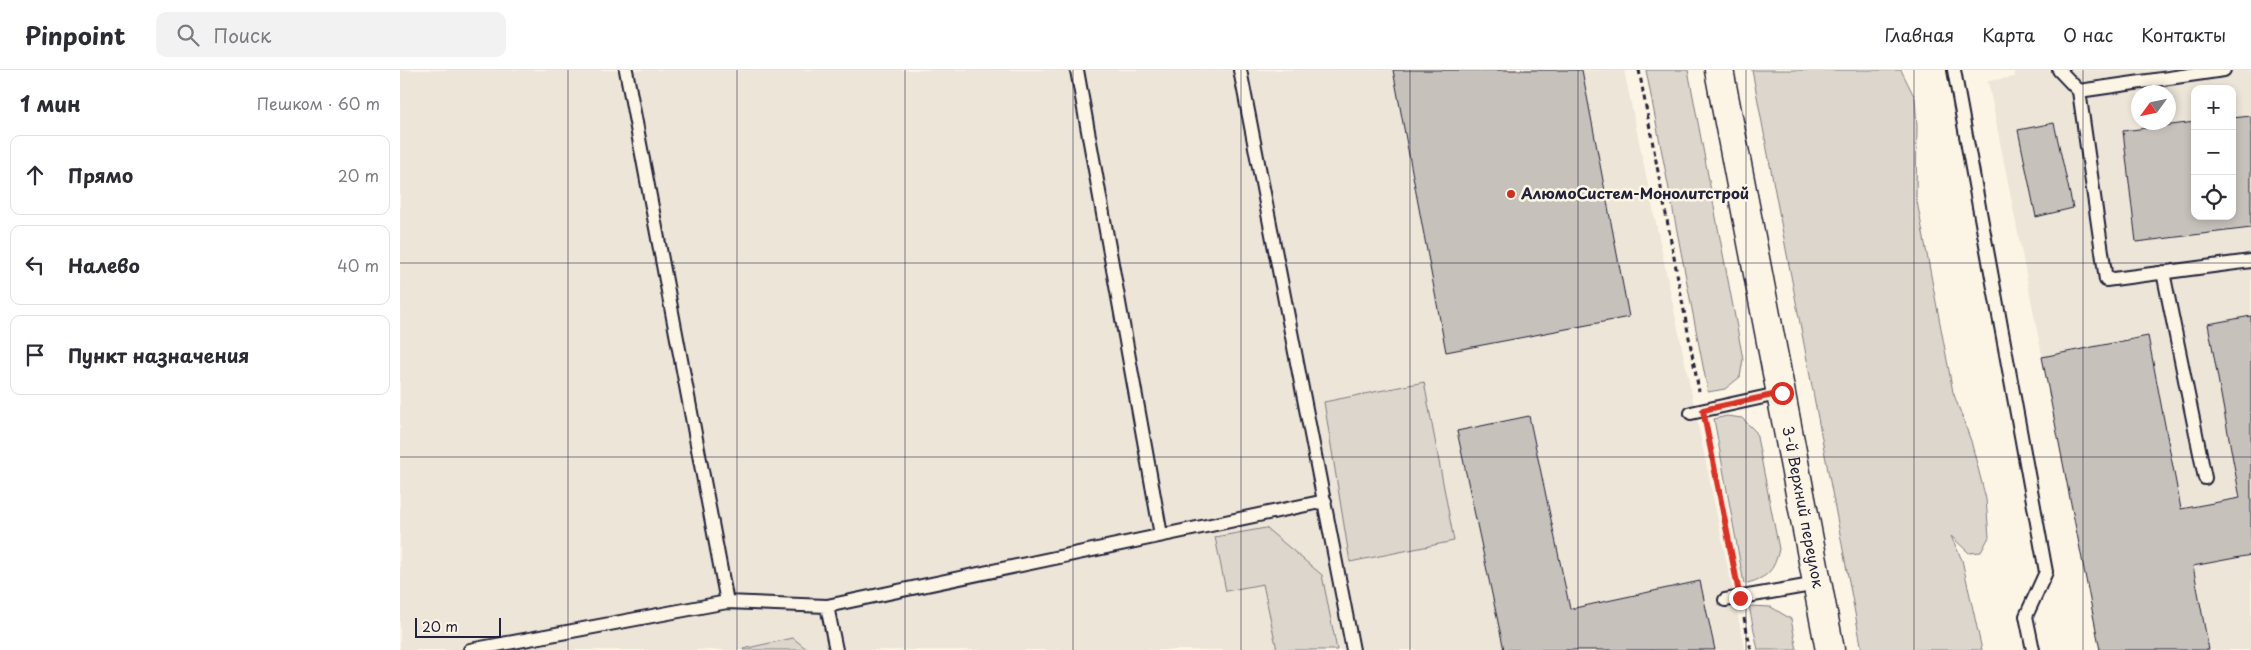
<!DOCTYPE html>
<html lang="ru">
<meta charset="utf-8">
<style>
:root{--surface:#fff;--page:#f2f2f3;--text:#2b2b33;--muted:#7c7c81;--line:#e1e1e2}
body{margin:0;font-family:"Playpen Sans",sans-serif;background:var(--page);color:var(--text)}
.controls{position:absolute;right:15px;top:15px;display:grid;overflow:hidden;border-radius:10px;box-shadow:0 2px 8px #0003}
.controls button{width:45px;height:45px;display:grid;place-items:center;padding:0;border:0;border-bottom:1px solid var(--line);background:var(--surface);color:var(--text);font:25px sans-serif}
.compass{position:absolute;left:1731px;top:15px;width:45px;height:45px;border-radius:50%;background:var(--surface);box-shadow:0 2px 8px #0003;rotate:237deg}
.scale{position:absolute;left:15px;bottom:12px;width:86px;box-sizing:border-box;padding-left:5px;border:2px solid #22223b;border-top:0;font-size:14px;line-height:18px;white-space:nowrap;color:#22223b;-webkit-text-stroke:4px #fcf5e5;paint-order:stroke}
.stop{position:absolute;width:15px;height:15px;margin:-11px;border:4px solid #d93025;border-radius:50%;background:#fff}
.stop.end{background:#d93025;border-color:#fff;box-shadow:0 1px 5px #0008}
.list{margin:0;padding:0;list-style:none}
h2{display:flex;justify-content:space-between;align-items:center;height:65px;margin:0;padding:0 20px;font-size:21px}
h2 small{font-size:16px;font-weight:400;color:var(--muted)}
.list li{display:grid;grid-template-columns:32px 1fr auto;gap:15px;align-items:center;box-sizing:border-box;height:80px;margin:0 10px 10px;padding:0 10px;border:1px solid var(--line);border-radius:10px}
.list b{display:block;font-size:19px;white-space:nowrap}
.list em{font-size:16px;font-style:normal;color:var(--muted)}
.icon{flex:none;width:28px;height:28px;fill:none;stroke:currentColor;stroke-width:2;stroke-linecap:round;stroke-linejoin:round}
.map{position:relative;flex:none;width:1851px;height:580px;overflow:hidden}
header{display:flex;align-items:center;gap:30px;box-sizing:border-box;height:70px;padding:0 25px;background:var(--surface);border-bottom:1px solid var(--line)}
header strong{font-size:24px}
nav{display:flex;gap:28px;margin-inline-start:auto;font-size:18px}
.search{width:350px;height:45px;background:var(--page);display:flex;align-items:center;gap:12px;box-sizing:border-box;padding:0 18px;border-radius:10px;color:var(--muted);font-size:19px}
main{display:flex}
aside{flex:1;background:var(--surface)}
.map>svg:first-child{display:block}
</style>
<header>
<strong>Pinpoint</strong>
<div class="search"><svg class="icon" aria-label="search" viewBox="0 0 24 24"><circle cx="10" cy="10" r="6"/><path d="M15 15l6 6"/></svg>Поиск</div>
<nav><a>Главная</a><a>Карта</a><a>О нас</a><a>Контакты</a></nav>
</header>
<main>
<aside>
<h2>1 мин<small>Пешком · 60 m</small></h2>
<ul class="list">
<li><svg class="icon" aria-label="ahead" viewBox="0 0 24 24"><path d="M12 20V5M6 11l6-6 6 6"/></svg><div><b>Прямо</b></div><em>20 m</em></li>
<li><svg class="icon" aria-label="left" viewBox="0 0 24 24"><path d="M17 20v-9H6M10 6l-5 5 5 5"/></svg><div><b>Налево</b></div><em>40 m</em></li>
<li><svg class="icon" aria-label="arrive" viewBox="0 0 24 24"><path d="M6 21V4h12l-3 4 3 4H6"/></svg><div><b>Пункт назначения</b></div></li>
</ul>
</aside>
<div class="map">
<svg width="1851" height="580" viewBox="0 0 1851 580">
<rect width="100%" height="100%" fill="#fcf5e5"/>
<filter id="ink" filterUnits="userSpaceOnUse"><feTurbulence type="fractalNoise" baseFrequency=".02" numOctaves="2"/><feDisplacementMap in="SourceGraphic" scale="10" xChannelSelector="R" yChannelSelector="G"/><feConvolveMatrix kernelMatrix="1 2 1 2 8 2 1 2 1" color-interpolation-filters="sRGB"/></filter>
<g filter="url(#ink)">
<path fill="#ece5d8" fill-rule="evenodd" d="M0,0H1224L1345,580H0Z
M1614,0H1851V580H1700L1588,11L1615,7ZM1795,19H1832V146H1795ZM1738,22H1768V52H1738Z"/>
<path fill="#dcd6cc" stroke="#7f7c84" d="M1246,0H1288L1343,289L1340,307L1325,319L1308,322Z
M1352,0H1501L1515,28L1517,56L1516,126L1553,322L1571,371L1586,429L1589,467L1581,482L1569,483L1551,466L1562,490L1582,580H1462Z
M1024,312L1054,471L950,492L924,332Z
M1327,346L1342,348L1356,362L1379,479C1374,502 1367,508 1344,514L1314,349Z
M866,458L922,505L937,580H877L863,514L826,521L815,467Z
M1349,536L1371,537L1391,549L1397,580H1358Z
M393,568L408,580H343V579Z"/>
<path fill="#c6c1bb" stroke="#22223b" d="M993,0H1182L1229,247L1046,282Z
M1851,46V158L1736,172L1723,61L1795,52V146H1832V48Z
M1654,53L1673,138L1636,147L1618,60Z
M1851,246V485L1793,496L1809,580H1700L1642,287L1748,266L1781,439L1840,428L1808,254Z
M1129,346L1170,539L1300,511L1315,580H1104L1057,361Z"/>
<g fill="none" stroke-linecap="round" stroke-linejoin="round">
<defs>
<path id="service" d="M226,0L327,532
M677,0L761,465
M840,0L953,580
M1554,0L1646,502L1626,546L1633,580
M1659,0L1679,21L1706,210L1851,191
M1679,21L1824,0
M1763,202L1805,408
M1291,343L1382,323
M1325,530L1417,514
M70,580L327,532L427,536
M436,580L427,536L925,431"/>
<g id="tertiary">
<path id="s1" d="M1319,0L1430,580"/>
</g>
</defs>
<use href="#service" stroke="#22223b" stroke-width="16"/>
<use href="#tertiary" stroke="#22223b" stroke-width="31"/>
<path stroke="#22223b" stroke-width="3" stroke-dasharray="5 4" stroke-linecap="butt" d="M1239,0L1299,321
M1307,359L1336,508
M1344,548L1351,580"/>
<use href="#service" stroke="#fcf5e5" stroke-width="12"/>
<use href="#tertiary" stroke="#fcf5e5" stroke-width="28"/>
</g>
</g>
<g fill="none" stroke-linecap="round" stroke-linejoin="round" filter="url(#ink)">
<path stroke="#d93025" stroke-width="6" d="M1340,528L1303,340L1382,323"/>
</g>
<path fill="none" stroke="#22223b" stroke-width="1" stroke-opacity="0.55" d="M168,0V580M337,0V580M505,0V580M673,0V580M841,0V580M1010,0V580M1178,0V580M1346,0V580M1514,0V580M1683,0V580M0,193H1851M0,387H1851"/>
<circle fill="#c8321e" stroke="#fcf5e5" stroke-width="2" cx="1111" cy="124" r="5"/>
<g text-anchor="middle" stroke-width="5" stroke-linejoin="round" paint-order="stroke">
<g font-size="15" font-weight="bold" fill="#22223b" stroke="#fcf5e5" text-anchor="start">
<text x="1121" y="129">АлюмоСистем-Монолитстрой</text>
</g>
<g font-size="15" fill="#22223b" stroke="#fcf5e5">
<text dy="5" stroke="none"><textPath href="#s1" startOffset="445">3-й Верхний переулок</textPath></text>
</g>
</g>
</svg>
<div class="controls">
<button>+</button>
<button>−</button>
<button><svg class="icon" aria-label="locate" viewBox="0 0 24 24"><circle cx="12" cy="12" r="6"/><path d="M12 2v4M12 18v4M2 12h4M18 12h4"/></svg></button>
</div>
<svg class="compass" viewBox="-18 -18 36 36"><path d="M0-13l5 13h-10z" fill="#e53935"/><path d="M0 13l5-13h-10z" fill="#7c7c81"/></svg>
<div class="scale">20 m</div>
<div class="stop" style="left:1382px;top:323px"></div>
<div class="stop end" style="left:1340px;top:528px"></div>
</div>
</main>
